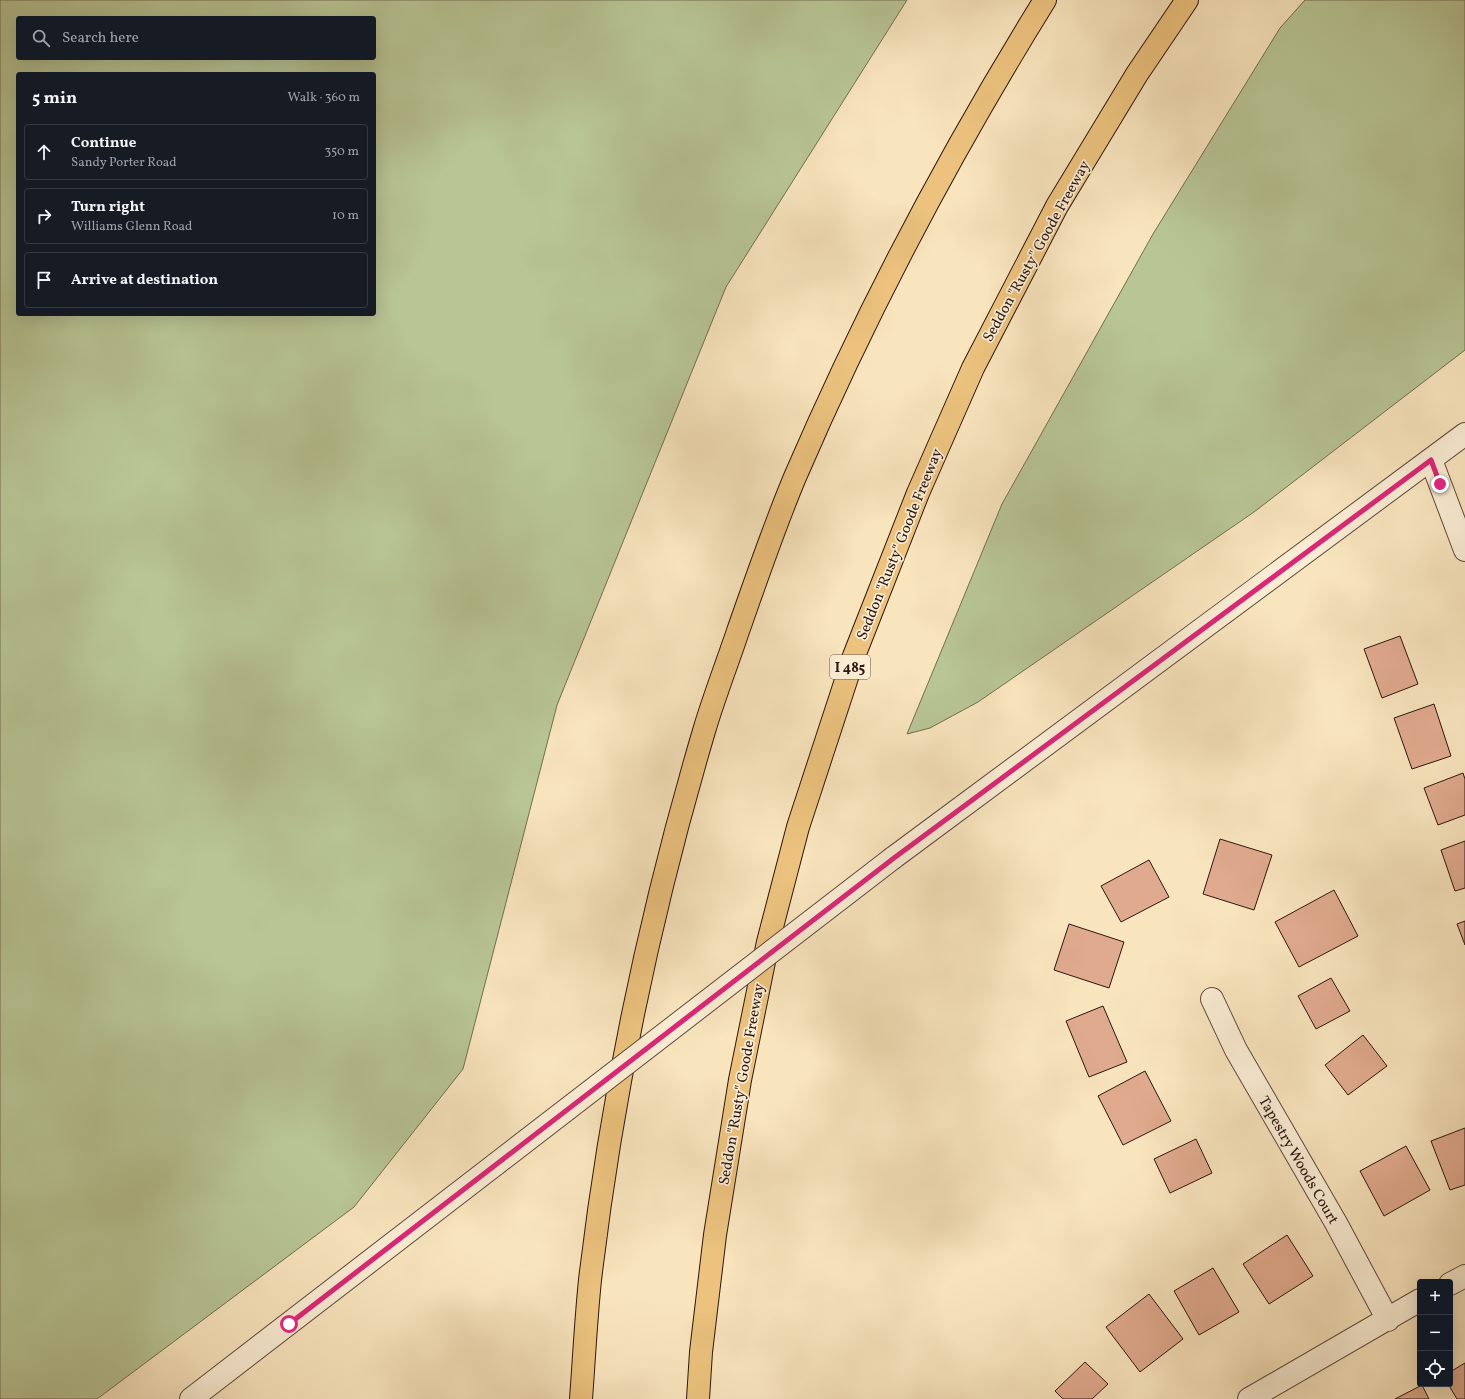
<!DOCTYPE html>
<meta charset="utf-8">
<style>
:root{--surface:#171b24;--page:#242831;--text:#f1f3f6;--muted:#9ea1a6;--line:#363941}
body{margin:0;font-family:Vollkorn,serif;background:var(--page);color:var(--text)}
.controls{position:absolute;right:12px;bottom:12px;display:grid;overflow:hidden;border-radius:4px;box-shadow:0 4px 16px #0002}
.controls button{width:36px;height:36px;display:grid;place-items:center;padding:0;border:0;border-bottom:1px solid var(--line);background:var(--surface);color:var(--text);font:20px sans-serif}
.stop{position:absolute;width:12px;height:12px;margin:-9px;border:3px solid #db2777;border-radius:50%;background:#fff}
.stop.end{background:#db2777;border-color:#fff;box-shadow:0 1px 4px #0008}
.list{margin:0;padding:0;list-style:none}
h2{display:flex;justify-content:space-between;align-items:center;height:52px;margin:0;padding:0 16px;font-size:17px}
h2 small{font-size:13px;font-weight:400;color:var(--muted)}
.list li{display:grid;grid-template-columns:26px 1fr auto;gap:12px;align-items:center;box-sizing:border-box;height:56px;margin:0 8px 8px;padding:0 8px;border:1px solid var(--line);border-radius:4px}
.list b{display:block;font-size:15px;white-space:nowrap}
.list p{margin:0;font-size:13px;white-space:nowrap;color:var(--muted)}
.list em{font-size:13px;font-style:normal;color:var(--muted)}
.icon{flex:none;width:22px;height:22px;fill:none;stroke:currentColor;stroke-width:2;stroke-linecap:round;stroke-linejoin:round}
.map{position:relative;flex:none;width:1465px;height:1399px;overflow:hidden}
.search{position:absolute;background:var(--surface);box-shadow:0 4px 16px #0002;left:16px;top:16px;width:360px;height:44px;display:flex;align-items:center;gap:10px;box-sizing:border-box;padding:0 14px;border-radius:4px;color:var(--muted);font-size:15px}
.panel{position:absolute;background:var(--surface);box-shadow:0 4px 16px #0002;left:16px;top:72px;width:360px;height:244px;border-radius:4px}
.map>svg:first-child{display:block}
</style>
<div class="map">
<svg width="1465" height="1399" viewBox="0 0 1465 1399">
<rect width="100%" height="100%" fill="#f8e4bd"/>
<filter id="stains"><feTurbulence type="fractalNoise" baseFrequency=".005" numOctaves="4"/><feColorMatrix values="0 0 0 0 .2 0 0 0 0 .09 0 0 0 0 .02 0 0 0 .5 -.17"/></filter>
<radialGradient id="worn" r=".72"><stop offset=".6" stop-color="#630" stop-opacity="0"/><stop offset="1" stop-color="#630" stop-opacity=".3"/></radialGradient>
<path fill="#b8c595" stroke="#726e52" fill-rule="evenodd" d="M0,0H907L726,287L557,705L463,1069L354,1207L97,1399H0ZM18,18H374V58H18ZM18,74H374V314H18Z
M1305,0H1465V350L1254,512L978,702L930,728L907,734L1002,504L1153,234L1280,28Z"/>
<path fill="#e0aa8e" stroke="#2c1710" d="M1400,636L1418,684L1382,698L1364,649Z
M1434,704L1451,756L1412,769L1394,718Z
M1463,773L1465,779V815L1438,825L1424,788Z
M1220,839L1272,855L1254,910L1203,894Z
M1465,841V888L1455,891L1441,850Z
M1149,860L1169,897L1121,922L1101,886Z
M1334,890L1358,936L1299,967L1275,922Z
M1465,921V945L1457,924Z
M1069,924L1124,942L1109,988L1054,970Z
M1331,978L1350,1011L1316,1029L1298,996Z
M1103,1006L1127,1062L1089,1077L1066,1021Z
M1363,1035L1387,1066L1348,1095L1325,1065Z
M1145,1071L1171,1121L1123,1145L1098,1096Z
M1465,1128V1185L1450,1190L1431,1141Z
M1196,1139L1212,1173L1170,1193L1154,1159Z
M1406,1146L1430,1190L1384,1216L1360,1171Z
M1287,1235L1313,1276L1269,1304L1243,1264Z
M1213,1268L1239,1312L1199,1335L1174,1291Z
M1149,1294L1183,1339L1140,1372L1106,1327Z
M1085,1362L1108,1384L1092,1399H1063L1055,1391Z
M1465,1363V1399H1457L1448,1384H1450V1372Z
M1422,1385L1429,1399H1395Z"/>
<g fill="none" stroke-linecap="round" stroke-linejoin="round">
<defs>
<path id="minor" d="M1431,460L1465,550
M1212,999L1236,1050L1336,1223L1388,1320
M1450,1284L1465,1276
M1249,1399L1420,1300"/>
<path id="tertiary" d="M893,858L1465,434
M191,1399L496,1164"/>
<path id="motorway" d="M581,1399C584,1359 586,1319 590,1280C612,1094 651,910 704,731C714,697 727,664 738,631C756,580 774,527 795,477C866,312 950,153 1045,0
M698,1399L701,1352L715,1235L740,1080L768,942L798,827L854,656L918,493L973,368L1057,206L1137,74L1187,0"/>
</defs>
<use href="#minor" stroke="#5f4a3b" stroke-width="24"/>
<use href="#tertiary" stroke="#5f4a3b" stroke-width="24"/>
<use href="#motorway" stroke="#2c1710" stroke-width="24"/>
<use href="#minor" stroke="#faedd4" stroke-width="22"/>
<use href="#tertiary" stroke="#faedd4" stroke-width="22"/>
<use href="#motorway" stroke="#ecc27e" stroke-width="22"/>
<defs>
<path id="tertiary-bridge" d="M496,1164L893,858"/>
</defs>
<use href="#tertiary-bridge" stroke="#5f4a3b" stroke-width="24" stroke-linecap="butt"/>
<use href="#tertiary-bridge" stroke="#faedd4" stroke-width="22"/>
</g>
<g fill="none" stroke-linecap="round" stroke-linejoin="round">
<path stroke="#db2777" stroke-width="5" d="M289,1324L894,858L1431,460L1440,484"/>
</g>
<g text-anchor="middle" stroke-width="3.5" stroke-linejoin="round" paint-order="stroke">
<rect fill="#faedd4" stroke="#6a574b" stroke-width="1" x="830" y="655" width="40" height="24" rx="3"/>
<g font-size="14" font-weight="bold" fill="#2c1710">
<text x="850" y="672">I 485</text>
</g>
<g font-size="15" fill="#2c1710" stroke="#faedd4">
<text transform="translate(1036 251) rotate(-61)" y="5">Seddon "Rusty" Goode Freeway</text>
<text transform="translate(899 544) rotate(-68)" y="5">Seddon "Rusty" Goode Freeway</text>
<text transform="translate(741 1084) rotate(-80)" y="5">Seddon "Rusty" Goode Freeway</text>
<text transform="translate(1299 1160) rotate(60)" y="5">Tapestry Woods Court</text>
</g>
</g>
<rect width="100%" height="100%" filter="url(#stains)"/>
<rect width="100%" height="100%" fill="url(#worn)"/>
</svg>
<div class="controls">
<button>+</button>
<button>−</button>
<button><svg class="icon" aria-label="locate" viewBox="0 0 24 24"><circle cx="12" cy="12" r="6"/><path d="M12 2v4M12 18v4M2 12h4M18 12h4"/></svg></button>
</div>
<div class="stop" style="left:289px;top:1324px"></div>
<div class="stop end" style="left:1440px;top:484px"></div>
<div class="search"><svg class="icon" aria-label="search" viewBox="0 0 24 24"><circle cx="10" cy="10" r="6"/><path d="M15 15l6 6"/></svg>Search here</div>
<section class="panel">
<h2>5 min<small>Walk · 360 m</small></h2>
<ul class="list">
<li><svg class="icon" aria-label="ahead" viewBox="0 0 24 24"><path d="M12 20V5M6 11l6-6 6 6"/></svg><div><b>Continue</b><p>Sandy Porter Road</p></div><em>350 m</em></li>
<li><svg class="icon" aria-label="right" viewBox="0 0 24 24"><path d="M7 20v-9h11M14 6l5 5-5 5"/></svg><div><b>Turn right</b><p>Williams Glenn Road</p></div><em>10 m</em></li>
<li><svg class="icon" aria-label="arrive" viewBox="0 0 24 24"><path d="M6 21V4h12l-3 4 3 4H6"/></svg><div><b>Arrive at destination</b></div></li>
</ul>
</section>
</div>
